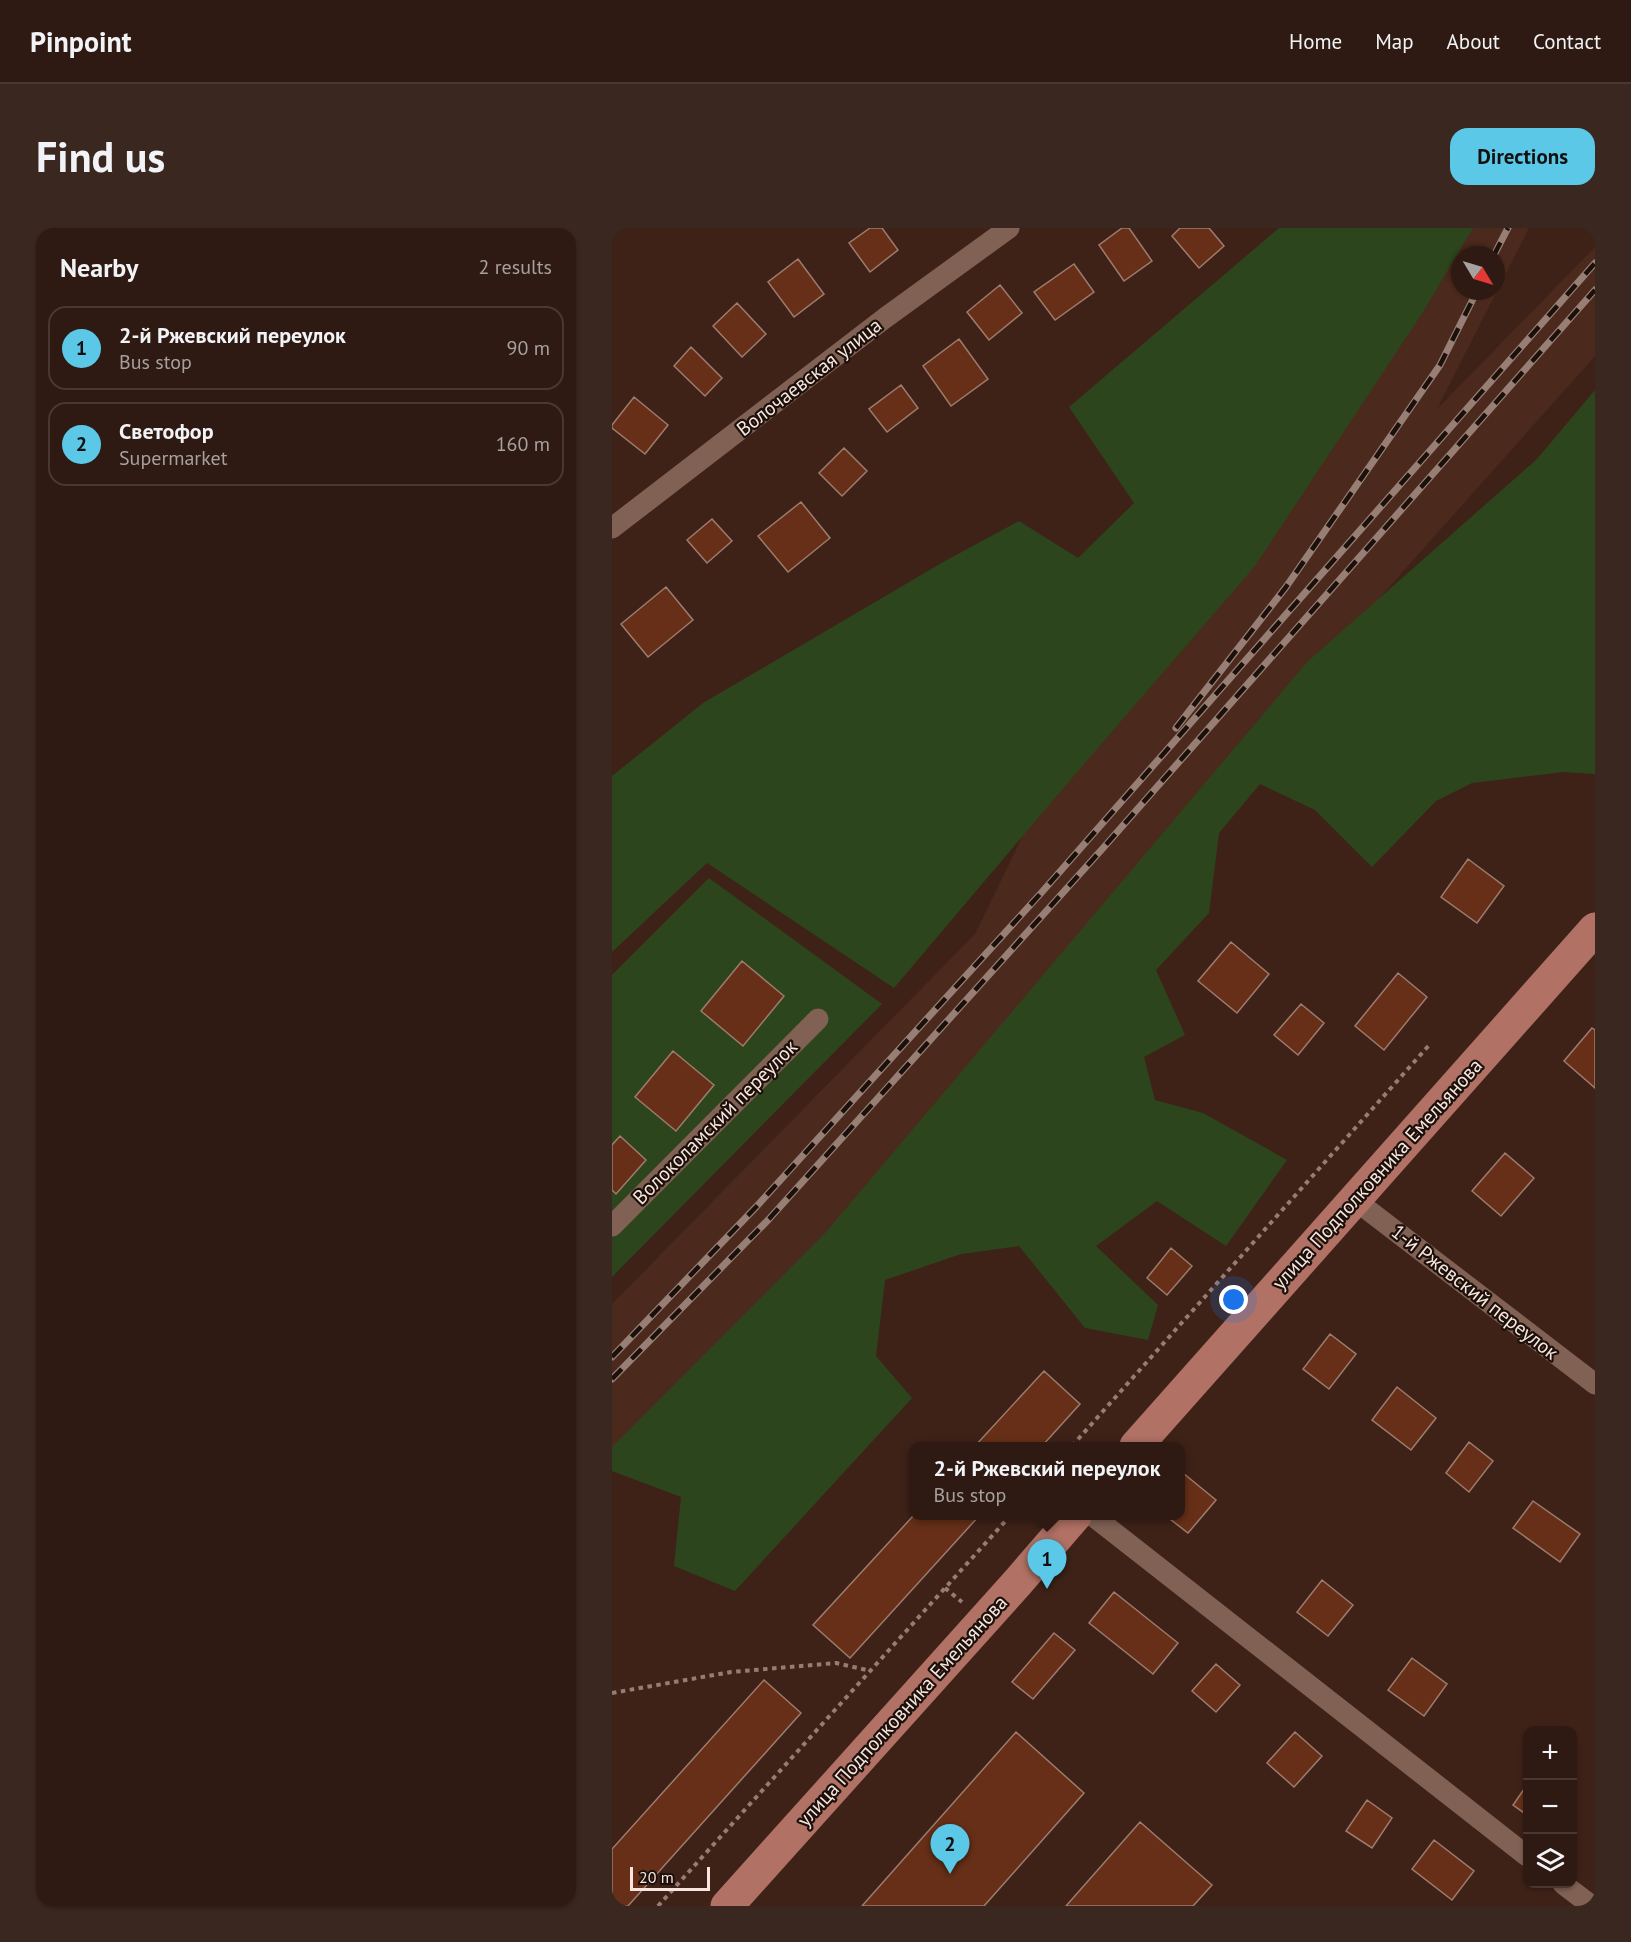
<!DOCTYPE html>
<meta charset="utf-8">
<style>
:root{--surface:#2e1a12;--page:#3a2720;--text:#f1f3f6;--muted:#a7a19f;--line:#493832;--accent:#5ac8e6}
body{margin:0;font-family:"PT Sans",sans-serif;background:var(--page);color:var(--text)}
.controls{position:absolute;right:18px;bottom:18px;display:grid;overflow:hidden;border-radius:12px;box-shadow:0 2px 4px #0004}
.controls button{width:54px;height:54px;display:grid;place-items:center;padding:0;border:0;border-bottom:2px solid var(--line);background:var(--surface);color:var(--text);font:30px sans-serif}
.compass{position:absolute;left:839px;top:18px;width:54px;height:54px;border-radius:50%;background:var(--surface);box-shadow:0 2px 4px #0004;rotate:128deg}
.scale{position:absolute;left:18px;bottom:15px;width:80px;box-sizing:border-box;padding-left:6px;border:3px solid #f8e5de;border-top:0;font-size:16px;line-height:21px;white-space:nowrap;color:#f8e5de;-webkit-text-stroke:4px #1c100b;paint-order:stroke}
.you{position:absolute;left:622px;top:1072px;width:21px;height:21px;margin:-15px;border:4px solid #fff;border-radius:50%;background:#1a73e8;box-shadow:0 0 0 9px #1a73e833}
.badge{display:grid;place-items:center;width:39px;height:39px;border-radius:50%;background:var(--accent);color:#111;font-size:20px;font-weight:700}
.pin{position:absolute;translate:-50% -50px;filter:drop-shadow(0 2px 3px #0008)}
.pin::after{content:'';position:absolute;top:32px;width:21px;height:18px;background:inherit;clip-path:polygon(0 0,100% 0,50% 100%)}
.popup{position:absolute;left:297px;top:1214px;width:276px;height:78px;box-sizing:border-box;display:grid;place-content:center;border-radius:12px;background:var(--surface);filter:drop-shadow(0 2px 4px #0005);font-size:20px;white-space:nowrap;color:var(--muted)}
.popup b{font-size:22px;color:var(--text)}
.popup::after{content:'';position:absolute;left:50%;top:100%;margin-left:-12px;border:12px solid transparent;border-top-color:var(--surface)}
.list{margin:0;padding:0;list-style:none}
h2{display:flex;justify-content:space-between;align-items:center;height:78px;margin:0;padding:0 24px;font-size:26px}
h2 small{font-size:20px;font-weight:400;color:var(--muted)}
.list li{display:grid;grid-template-columns:39px 1fr auto;gap:18px;align-items:center;box-sizing:border-box;height:84px;margin:0 12px 12px;padding:0 12px;border:2px solid var(--line);border-radius:18px}
.list b{display:block;font-size:22px;white-space:nowrap}
.list p{margin:0;font-size:20px;white-space:nowrap;color:var(--muted)}
.list em{font-size:20px;font-style:normal;color:var(--muted)}
.icon{flex:none;width:33px;height:33px;fill:none;stroke:currentColor;stroke-width:2;stroke-linecap:round;stroke-linejoin:round}
.map{position:relative;flex:none;width:983px;height:1678px;overflow:hidden;border-radius:18px}
header{display:flex;align-items:center;gap:36px;box-sizing:border-box;height:84px;padding:0 30px;background:var(--surface);border-bottom:2px solid var(--line)}
header strong{font-size:28px}
nav{display:flex;gap:33px;margin-inline-start:auto;font-size:21px}
.intro{display:flex;align-items:center;justify-content:space-between;box-sizing:border-box;height:144px;padding:0 36px}
h1{margin:0;font-size:42px}
.button{padding:15px 27px;border-radius:18px;background:var(--accent);color:#111;font-size:21px;font-weight:700}
main{display:flex;gap:36px;padding:0 36px}
aside{flex:1;background:var(--surface);border-radius:18px;box-shadow:0 2px 4px #0004}
.map>svg:first-child{display:block}
</style>
<header>
<strong>Pinpoint</strong>
<nav><a>Home</a><a>Map</a><a>About</a><a>Contact</a></nav>
</header>
<div class="intro"><h1>Find us</h1><a class="button">Directions</a></div>
<main>
<aside>
<h2>Nearby<small>2 results</small></h2>
<ul class="list">
<li><span class="badge">1</span><div><b>2-й Ржевский переулок</b><p>Bus stop</p></div><em>90 m</em></li>
<li><span class="badge">2</span><div><b>Светофор</b><p>Supermarket</p></div><em>160 m</em></li>
</ul>
</aside>
<div class="map">
<svg width="983" height="1678" viewBox="0 0 983 1678">
<rect width="100%" height="100%" fill="#3e2218"/>
<path fill="#4b291c" fill-rule="evenodd" d="M824,0H917L825,181L983,19V128L543,622L85,1165L0,1238V1076L363,706L419,591ZM848,27H884V63H848Z"/>
<path fill="#2d451c" d="M667,0H861L811,84L643,338L448,564L282,760L95,635L0,724V548L91,475L333,333L407,293L466,330L522,275L457,179Z
M983,162V546L951,544L860,555L824,573L760,639L703,582L648,556L607,605L597,685L544,742L573,807L532,829L543,872L591,885L675,932L614,1018L545,973L484,1018L546,1077L536,1112L473,1100L407,1018L349,1026L273,1052L264,1128L300,1170L123,1363L62,1338L69,1269L0,1243V1219L214,1004L696,433L925,231Z
M97,650L270,776L0,1049V747Z"/>
<path fill="#672f17" stroke="#9d7c6f" stroke-width="1.5" d="M258,0H270L286,22L258,44L237,15Z
M510,0H517L540,33L512,53L487,17Z
M568,0H597L612,18L587,40L560,8Z
M186,31L212,66L182,89L156,54Z
M462,36L482,64L443,92L422,64Z
M388,57L410,85L377,112L355,84Z
M125,75L154,106L130,129L101,98Z
M347,111L376,151L339,178L311,138Z
M79,119L110,150L93,168L62,138Z
M289,157L306,180L275,204L257,181Z
M22,169L56,197L33,226L0,200V197Z
M232,220L255,243L230,268L207,245Z
M189,274L218,310L176,344L146,308Z
M100,291L120,313L95,335L75,312Z
M54,359L81,392L36,429L9,396Z
M856,631L892,658L865,695L829,669Z
M619,714L657,746L625,785L586,753Z
M130,733L172,768L131,818L89,783Z
M786,745L815,769L772,822L743,798Z
M689,776L712,795L686,827L662,807Z
M980,800L983,802V860L952,833Z
M61,823L102,857L64,903L23,869Z
M8,908L34,932L4,966L0,962V917Z
M893,925L922,950L889,988L860,963Z
M559,1020L580,1038L555,1067L535,1050Z
M718,1106L744,1126L717,1161L691,1141Z
M432,1143L468,1176L430,1218H363Z
M785,1159L824,1190L799,1222L760,1192Z
M857,1214L881,1233L857,1264L834,1245Z
M571,1245L604,1272L576,1305L554,1288H568V1248Z
M921,1273L968,1306L948,1334L901,1300Z
M302,1287L367,1288L238,1430L201,1397Z
M710,1352L741,1377L716,1408L685,1384Z
M502,1364L566,1415L541,1446L477,1395Z
M442,1405L463,1422L421,1471L400,1454Z
M800,1430L835,1456L812,1488L776,1462Z
M604,1436L628,1457L604,1484L580,1463Z
M152,1452L189,1485L16,1678H0V1621Z
M404,1504L472,1565L372,1678H250Z
M683,1504L710,1528L682,1559L655,1535Z
M915,1557V1587L901,1577Z
M755,1572L780,1590L760,1620L734,1603Z
M528,1594L600,1657L581,1678H454Z
M822,1612L862,1643L840,1672L800,1641Z"/>
<g fill="none" stroke-linecap="round" stroke-linejoin="round">
<path stroke="#957d74" stroke-width="4" stroke-dasharray="4.5 4.5" stroke-linecap="butt" d="M460,1218L819,815
M333,1360L350,1374
M0,1465L119,1444L224,1435L259,1443
M46,1678L398,1288"/>
<path stroke="#806154" stroke-width="21" d="M0,300L273,90L397,0
M743,972L983,1156
M0,998L206,791
M481,1288L915,1628
M951,1656L980,1678"/>
<path stroke="#b17165" stroke-width="33" d="M524,1218L983,701
M115,1678L406,1354L463,1288"/>
<defs>
<path id="rail" d="M882,27L896,0
M564,500L674,359L828,137L865,63
M0,1129L144,979L430,664L983,35
M0,1151L157,991L492,619L983,62"/>
</defs>
<use href="#rail" stroke="#977f76" stroke-width="7"/>
<use href="#rail" stroke="#1c100b" stroke-width="4.5" stroke-dasharray="14" stroke-linecap="butt"/>
</g>
<g text-anchor="middle" stroke-width="4.5" stroke-linejoin="round" paint-order="stroke">
<g font-size="20" fill="#f8e5de" stroke="#1c100b">
<text transform="translate(197 149) rotate(-38)" y="7">Волочаевская улица</text>
<text transform="translate(103 894) rotate(-45)" y="7">Волоколамский переулок</text>
<text transform="translate(765 946) rotate(-48)" y="7">улица Подполковника Емельянова</text>
<text transform="translate(863 1064) rotate(38)" y="7">1-й Ржевский переулок</text>
<text transform="translate(290 1483) rotate(-48)" y="7">улица Подполковника Емельянова</text>
</g>
</g>
</svg>
<div class="controls">
<button>+</button>
<button>−</button>
<button><svg class="icon" aria-label="layers" viewBox="0 0 24 24"><path d="M12 4l9 5-9 5-9-5zM3 14l9 5 9-5"/></svg></button>
</div>
<svg class="compass" viewBox="-18 -18 36 36"><path d="M0-13l5 13h-10z" fill="#e53935"/><path d="M0 13l5-13h-10z" fill="#a7a19f"/></svg>
<div class="scale">20 m</div>
<div class="you"></div>
<div class="pin badge" style="left:435px;top:1361px">1</div>
<div class="popup"><b>2-й Ржевский переулок</b>Bus stop</div>
<div class="pin badge" style="left:338px;top:1646px">2</div>
</div>
</main>
